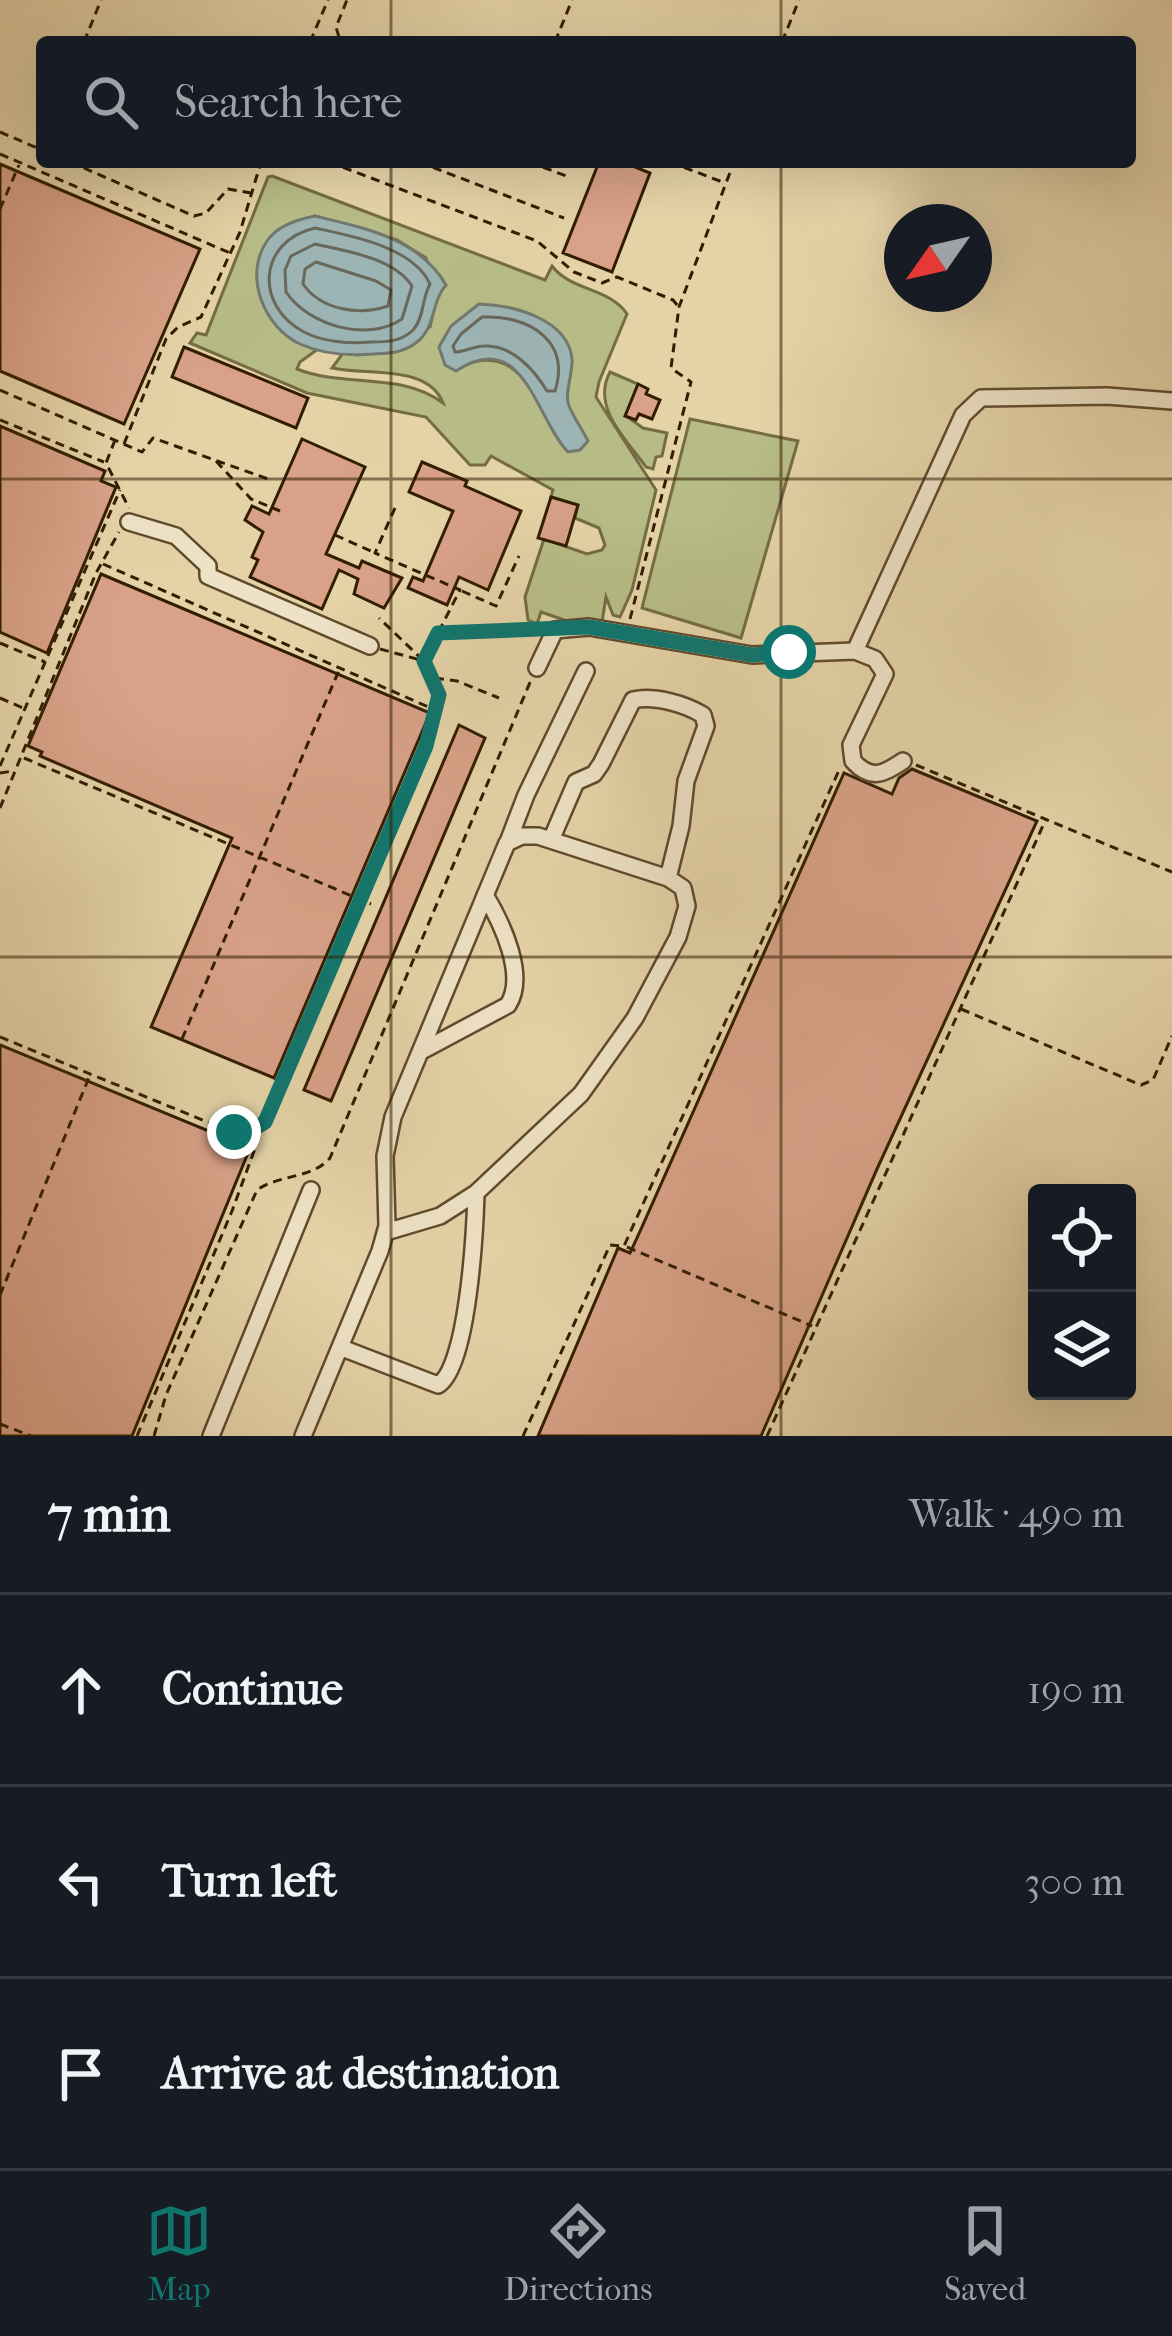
<!DOCTYPE html>
<meta charset="utf-8">
<style>
:root{--surface:#171b24;--page:#242831;--text:#f1f3f6;--muted:#9ea1a6;--line:#363941;--accent:#0f766e}
body{margin:0;font-family:"IM FELL French Canon",serif;background:var(--page);color:var(--text)}
.controls{position:absolute;right:36px;bottom:36px;display:grid;overflow:hidden;border-radius:12px;box-shadow:0 12px 48px #0002}
.controls button{width:108px;height:108px;display:grid;place-items:center;padding:0;border:0;border-bottom:3px solid var(--line);background:var(--surface);color:var(--text);font:60px sans-serif}
.compass{position:absolute;left:884px;top:204px;width:108px;height:108px;border-radius:50%;background:var(--surface);box-shadow:0 12px 48px #0002;rotate:236deg}
.stop{position:absolute;width:36px;height:36px;margin:-27px;border:9px solid #0f766e;border-radius:50%;background:#fff}
.stop.end{background:#0f766e;border-color:#fff;box-shadow:0 3px 12px #0008}
.list{margin:0;padding:0;list-style:none}
h2{display:flex;justify-content:space-between;align-items:center;height:156px;margin:0;padding:0 48px;font-size:51px}
h2 small{font-size:39px;font-weight:400;color:var(--muted)}
.list li{display:grid;grid-template-columns:78px 1fr auto;gap:36px;align-items:center;box-sizing:border-box;height:192px;padding:0 48px;border-top:3px solid var(--line)}
.list b{display:block;font-size:45px;white-space:nowrap}
.list em{font-size:39px;font-style:normal;color:var(--muted)}
.icon{flex:none;width:66px;height:66px;fill:none;stroke:currentColor;stroke-width:2;stroke-linecap:round;stroke-linejoin:round}
.map{position:relative;flex:none;width:1172px;height:1436px;overflow:hidden}
.search{position:absolute;background:var(--surface);box-shadow:0 12px 48px #0002;left:36px;right:36px;top:36px;height:132px;display:flex;align-items:center;gap:30px;box-sizing:border-box;padding:0 42px;border-radius:12px;color:var(--muted);font-size:45px}
.sheet{height:732px;background:var(--surface)}
nav{display:flex;justify-content:space-around;align-items:center;box-sizing:border-box;height:168px;border-top:3px solid var(--line);background:var(--surface);font-size:33px;color:var(--muted)}
nav a{display:grid;justify-items:center;gap:6px}
nav .on{color:var(--accent)}
.map>svg:first-child{display:block}
</style>
<div class="map">
<svg width="1172" height="1436" viewBox="0 0 1172 1436">
<rect width="100%" height="100%" fill="#e5d3a8"/>
<filter id="stains"><feTurbulence type="fractalNoise" baseFrequency=".00167" numOctaves="4"/><feColorMatrix values="0 0 0 0 .2 0 0 0 0 .09 0 0 0 0 .02 0 0 0 .5 -.17"/></filter>
<radialGradient id="worn" r=".72"><stop offset=".6" stop-color="#630" stop-opacity="0"/><stop offset="1" stop-color="#630" stop-opacity=".3"/></radialGradient>
<path fill="#b7bc86" stroke="#756c44" stroke-width="3" fill-rule="evenodd" d="M272,176L545,280L552,266C571,291 610,288 627,314L599,382L596,397L656,490L632,590L620,617L613,615L606,597L602,622L576,624L541,612L537,624L528,620L525,597L544,539L587,554L602,550L605,545L599,528L575,518L578,505L551,497L553,490L491,456L485,465H470L426,417L307,393L190,343L197,333L206,335L268,177ZM315,216L397,240L426,258L437,296L430,327L358,355L343,353L332,368C367,376 428,364 443,403C400,371 344,388 297,369L300,362L318,349L297,342ZM551,326L572,361L566,402L541,405C524,374 504,351 467,364Z
M610,372L638,384L626,416L643,428L667,433L662,456L656,457L653,469L646,467C626,439 591,407 610,372Z
M690,419L798,441L741,638L642,608Z"/>
<path fill="#9cb4b4" stroke="#72786d" stroke-width="3" d="M315,216C364,228 419,238 446,285C431,302 436,327 417,342C403,353 391,353 374,354C350,356 322,354 300,344C264,327 243,276 267,241C277,226 299,219 315,216Z
M479,304C511,305 568,318 572,359C573,374 564,393 569,406C574,418 582,429 588,441L580,450L568,452C535,418 524,326 456,371L445,365L439,347L451,326Z"/>
<g fill="none" stroke-linecap="round" stroke-linejoin="round">
<path stroke="#68685b" stroke-width="3" d="M315,228C352,236 413,247 430,284C422,298 424,317 414,329C402,342 386,342 370,342C350,344 323,342 304,332C254,306 258,241 315,228Z
M315,244C346,251 394,258 412,286L402,319C367,343 308,325 286,292L285,270L291,256Z
M316,262L376,281L391,290L388,306C359,316 321,310 303,284L305,269Z
M482,317C528,315 571,340 555,391H547C535,371 512,344 484,346C474,346 465,352 455,352L453,346L461,334Z"/>
</g>
<path fill="#d8a188" stroke="#331d02" stroke-width="3" d="M599,162H623L650,173L612,272L563,253Z
M0,164L200,249L124,424L0,371Z
M184,347L308,398L296,428L172,377Z
M638,384L648,389L646,394L660,400L652,419L639,414L636,420L625,416Z
M0,426L105,471L101,481L116,487L47,653L0,632Z
M302,439L365,467L326,554L359,568L362,561L402,578L384,608L354,594L358,579L339,570L322,609L250,577L258,560L252,557L263,532L245,520L252,506L269,514Z
M422,462L467,481L465,486L521,511L488,590L459,577L447,605L408,588L413,577L423,581L453,511L409,492Z
M551,497L578,505L566,546L538,538Z
M101,574L430,713L274,1078L151,1027L232,838L40,756L42,752L28,746Z
M459,725L485,738L331,1101L304,1090Z
M912,769L1037,821L877,1169L761,1436H538L618,1248L630,1253L641,1229L844,773L892,794L899,778Z
M0,1045L250,1148L132,1436H0Z"/>
<g fill="none" stroke-linecap="round" stroke-linejoin="round">
<defs>
<path id="minor" d="M129,522L176,536L208,566V576L370,646
M855,651L875,659L885,674L851,745L853,761C871,781 884,774 903,761
M537,668L555,630L589,627L752,655L855,651L963,415L981,398L1107,396L1172,401
M551,840L576,782L594,774L601,764L633,700C654,695 685,704 703,715L706,726L686,781L681,826L668,878
M508,842L526,795L586,671
M420,1052L508,1005C527,976 502,923 485,895
M342,1348L438,1385C468,1368 475,1230 476,1193
M211,1436L311,1190
M303,1436L380,1251L387,1226L385,1156L393,1117L507,843L522,836H538L668,878L683,888L687,906L678,937L635,1018L581,1094L476,1193L440,1216L386,1232"/>
</defs>
<use href="#minor" stroke="#604a2c" stroke-width="20"/>
<path stroke="#331d02" stroke-width="3" stroke-dasharray="9 6" stroke-linecap="butt" d="M339,37L336,27L347,0
M84,42L101,0
M310,42L328,0
M335,42L339,37L351,42
M555,42L572,0
M782,42L799,0
M0,132L42,150
M0,154L230,253
M70,162L194,216L206,213L228,189L251,193
M329,162L537,241L574,272L602,283L617,277L673,300L678,306
M419,162L564,218
M529,162L569,177
M670,162L725,183
M287,165L288,162
M0,209L19,165
M0,390L142,452L153,438L268,479
M0,420L104,462
M115,440L106,463L129,508
M124,444L166,339L178,327L201,317L240,232L261,162
M216,461L251,499L280,511
M395,508L375,553L460,590L438,633L541,631
M335,535L373,552
M103,564L433,709
M462,591L496,606L519,556
M630,619L691,382L671,368L679,307L734,162
M0,643L45,662
M380,649L424,661L437,635
M435,678L457,681L499,698
M0,698L23,708
M24,758L371,904
M916,765L1172,872
M0,766L120,490
M0,773L13,771
M0,808L96,573L119,532
M961,1009L1141,1085L1153,1080L1172,1036
M0,1037L222,1128L244,1133L264,1123
M182,1039L340,668
M627,1247L812,1326
M0,1295L90,1075
M0,1424L31,1436
M137,1436L232,1211L282,1075L426,746L439,695L430,667L379,618
M154,1436L166,1395L257,1190C280,1174 312,1179 330,1158L531,680
M523,1436L610,1245L624,1246L840,768
M767,1436L1046,819"/>
<use href="#minor" stroke="#eee2c6" stroke-width="15"/>
</g>
<g fill="none" stroke-linecap="round" stroke-linejoin="round">
<path stroke="#0f766e" stroke-width="15" d="M234,1132L252,1130L265,1122L426,746L439,695L424,661L438,633L589,627L752,655L789,652"/>
</g>
<path fill="none" stroke="#331d02" stroke-width="3" stroke-opacity="0.55" d="M391,0V42M781,0V42M391,162V1436M781,162V1436M0,479H1172M0,957H1172"/>
<rect width="100%" height="100%" filter="url(#stains)"/>
<rect width="100%" height="100%" fill="url(#worn)"/>
</svg>
<div class="controls">
<button><svg class="icon" aria-label="locate" viewBox="0 0 24 24"><circle cx="12" cy="12" r="6"/><path d="M12 2v4M12 18v4M2 12h4M18 12h4"/></svg></button>
<button><svg class="icon" aria-label="layers" viewBox="0 0 24 24"><path d="M12 4l9 5-9 5-9-5zM3 14l9 5 9-5"/></svg></button>
</div>
<svg class="compass" viewBox="-18 -18 36 36"><path d="M0-13l5 13h-10z" fill="#e53935"/><path d="M0 13l5-13h-10z" fill="#9ea1a6"/></svg>
<div class="stop" style="left:789px;top:652px"></div>
<div class="stop end" style="left:234px;top:1132px"></div>
<div class="search"><svg class="icon" aria-label="search" viewBox="0 0 24 24"><circle cx="10" cy="10" r="6"/><path d="M15 15l6 6"/></svg>Search here</div>
</div>
<section class="sheet">
<h2>7 min<small>Walk · 490 m</small></h2>
<ul class="list">
<li><svg class="icon" aria-label="ahead" viewBox="0 0 24 24"><path d="M12 20V5M6 11l6-6 6 6"/></svg><div><b>Continue</b></div><em>190 m</em></li>
<li><svg class="icon" aria-label="left" viewBox="0 0 24 24"><path d="M17 20v-9H6M10 6l-5 5 5 5"/></svg><div><b>Turn left</b></div><em>300 m</em></li>
<li><svg class="icon" aria-label="arrive" viewBox="0 0 24 24"><path d="M6 21V4h12l-3 4 3 4H6"/></svg><div><b>Arrive at destination</b></div></li>
</ul>
</section>
<nav>
<a class="on"><svg class="icon" aria-label="map" viewBox="0 0 24 24"><path d="M3 6l6-2 6 2 6-2v14l-6 2-6-2-6 2zM9 4v14M15 6v14"/></svg>Map</a>
<a><svg class="icon" aria-label="directions" viewBox="0 0 24 24"><path d="M12 3l9 9-9 9-9-9zM9 14v-3h6M13 9l2 2-2 2"/></svg>Directions</a>
<a><svg class="icon" aria-label="saved" viewBox="0 0 24 24"><path d="M7 4h10v16l-5-4-5 4z"/></svg>Saved</a>
</nav>
